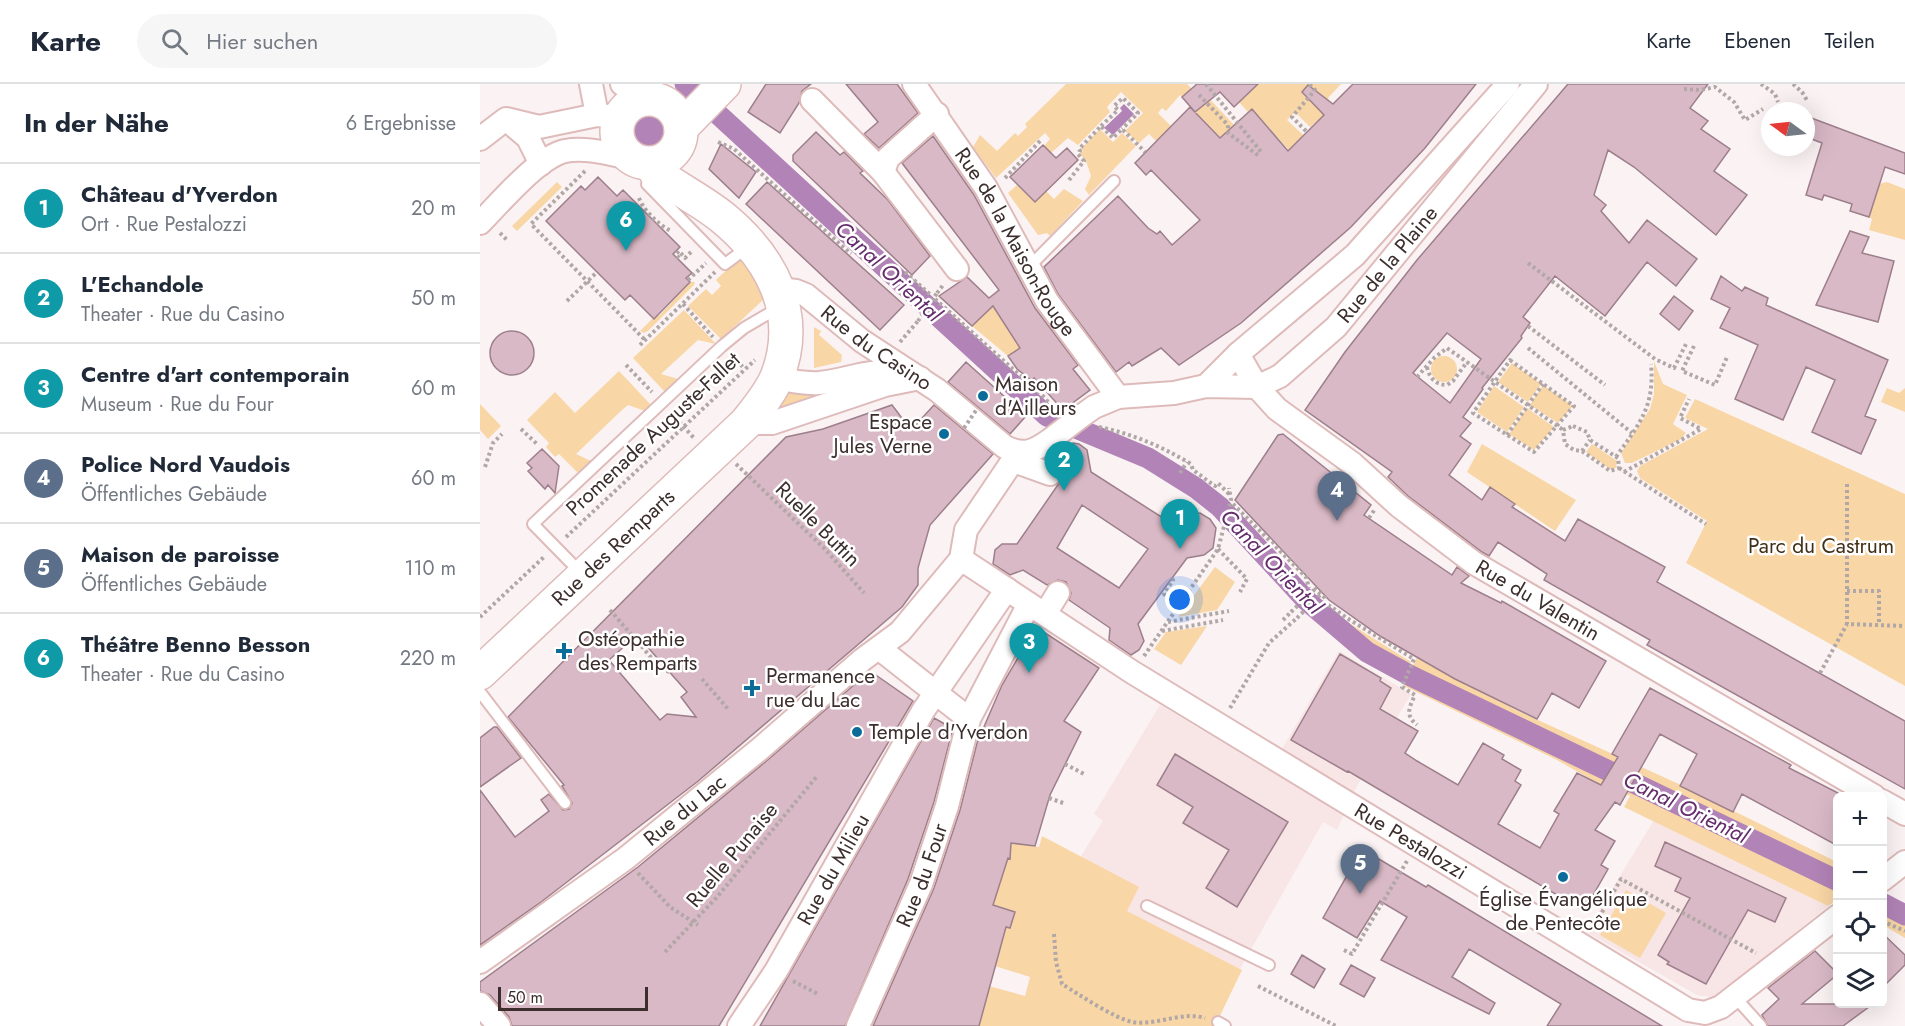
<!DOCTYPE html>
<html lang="de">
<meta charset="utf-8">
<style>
:root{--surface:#fff;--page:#f6f6f7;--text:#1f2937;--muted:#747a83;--line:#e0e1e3;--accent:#ea580c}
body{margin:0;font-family:Jost,sans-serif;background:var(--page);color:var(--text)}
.controls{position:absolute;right:18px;bottom:18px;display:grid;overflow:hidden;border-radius:9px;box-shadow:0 6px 24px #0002}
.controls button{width:54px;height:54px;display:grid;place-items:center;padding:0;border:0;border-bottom:2px solid var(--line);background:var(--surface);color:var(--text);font:30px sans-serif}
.compass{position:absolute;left:1281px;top:18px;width:54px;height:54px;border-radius:50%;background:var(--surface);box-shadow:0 6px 24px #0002;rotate:285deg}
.scale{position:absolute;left:18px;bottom:15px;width:150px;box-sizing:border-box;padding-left:6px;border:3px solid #3b2e2d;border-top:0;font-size:16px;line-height:21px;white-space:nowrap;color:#3b2e2d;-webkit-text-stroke:4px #fff;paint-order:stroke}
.you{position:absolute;left:700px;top:516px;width:21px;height:21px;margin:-15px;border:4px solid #fff;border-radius:50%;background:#1a73e8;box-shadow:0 0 0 9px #1a73e833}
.badge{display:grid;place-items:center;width:39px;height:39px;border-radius:50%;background:var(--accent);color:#fff;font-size:20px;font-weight:700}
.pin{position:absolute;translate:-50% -50px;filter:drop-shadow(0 2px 3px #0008)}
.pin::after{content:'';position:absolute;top:32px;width:21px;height:18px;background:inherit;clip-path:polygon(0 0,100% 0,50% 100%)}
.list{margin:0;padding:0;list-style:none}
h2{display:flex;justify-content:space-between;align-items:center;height:78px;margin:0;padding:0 24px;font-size:26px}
h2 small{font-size:20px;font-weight:400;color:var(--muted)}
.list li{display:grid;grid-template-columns:39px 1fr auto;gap:18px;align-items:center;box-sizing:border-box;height:90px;padding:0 24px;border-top:2px solid var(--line)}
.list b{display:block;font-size:22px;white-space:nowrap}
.list p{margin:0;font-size:20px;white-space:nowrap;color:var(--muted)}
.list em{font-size:20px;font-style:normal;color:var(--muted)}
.icon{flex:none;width:33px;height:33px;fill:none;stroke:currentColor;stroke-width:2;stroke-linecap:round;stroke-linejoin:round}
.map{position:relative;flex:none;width:1425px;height:942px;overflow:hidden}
header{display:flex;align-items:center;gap:36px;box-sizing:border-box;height:84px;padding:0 30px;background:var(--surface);border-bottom:2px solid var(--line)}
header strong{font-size:28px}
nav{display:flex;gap:33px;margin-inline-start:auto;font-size:21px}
.search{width:420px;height:54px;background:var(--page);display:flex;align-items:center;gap:15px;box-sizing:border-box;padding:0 21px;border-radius:33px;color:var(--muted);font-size:22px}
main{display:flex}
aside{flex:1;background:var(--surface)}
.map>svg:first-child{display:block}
</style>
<header>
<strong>Karte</strong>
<div class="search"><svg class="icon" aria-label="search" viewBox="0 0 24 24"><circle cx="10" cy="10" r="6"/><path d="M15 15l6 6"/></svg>Hier suchen</div>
<nav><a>Karte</a><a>Ebenen</a><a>Teilen</a></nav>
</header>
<main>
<aside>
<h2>In der Nähe<small>6 Ergebnisse</small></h2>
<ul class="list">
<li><span class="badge" style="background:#0f9aa8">1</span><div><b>Château d'Yverdon</b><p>Ort · Rue Pestalozzi</p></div><em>20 m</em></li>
<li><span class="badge" style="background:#0f9aa8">2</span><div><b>L'Echandole</b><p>Theater · Rue du Casino</p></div><em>50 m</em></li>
<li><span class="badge" style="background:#0f9aa8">3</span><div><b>Centre d'art contemporain</b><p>Museum · Rue du Four</p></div><em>60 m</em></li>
<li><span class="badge" style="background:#5c6f8a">4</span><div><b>Police Nord Vaudois</b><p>Öffentliches Gebäude</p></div><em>60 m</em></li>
<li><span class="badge" style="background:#5c6f8a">5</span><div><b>Maison de paroisse</b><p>Öffentliches Gebäude</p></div><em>110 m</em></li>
<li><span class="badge" style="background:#0f9aa8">6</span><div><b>Théâtre Benno Besson</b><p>Theater · Rue du Casino</p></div><em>220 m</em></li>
</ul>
</aside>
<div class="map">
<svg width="1425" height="942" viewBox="0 0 1425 942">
<rect width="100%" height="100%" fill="#fbf3f3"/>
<path fill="#f8e5e5" d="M859,567L931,610L877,702L857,746L843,738L760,885L646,827L601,772L623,737L614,730L680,621L789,687Z
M1174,736L1348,822L1239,910L1230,913L1217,911L1106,848Z"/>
<path fill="#f8d6a5" d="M586,0H707L712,5L702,13L700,11L686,27L682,24L678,29L691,42L676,57L669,50L659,59L645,47L663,29L641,8L627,23L630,28L598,61L588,54L571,69L564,62L570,55L565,49L516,94L493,63L500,51L517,67L535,49L538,52L547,43L545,40Z
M772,0H861L848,14L850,18L841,27L844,31L830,43L815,28L807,36L849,75H817L772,25L768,28L759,18Z
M723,8L774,62L741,54L708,21Z
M620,45L633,58L642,49L656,62L609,111L605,105L611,92L606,77L600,70L603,67L601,65Z
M77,98L82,103L37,147L32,142Z
M1407,98L1425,105V156L1389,146L1392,135L1389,133L1399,100Z
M537,101L555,118L566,107L574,115L584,105L603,117L570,152L567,149L558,151L528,109Z
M259,174L275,191L284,215L241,255L208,222L226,205L232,211L241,202L236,196Z
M210,198H215L214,201L168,247L164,249L160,247L173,234L180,231Z
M511,220L540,264L528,272L492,242Z
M204,226L236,260L218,256L181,290L198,295L185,308L153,274Z
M334,243L341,247L339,251L362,271L361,278L334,284Z
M951 285a13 13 0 1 1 26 0a13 13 0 1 1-26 0Z
M1174,277L1183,300L1207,311L1193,340L1206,349L1201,355L1152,379H1145L1141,369L1170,325L1174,310Z
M1032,279L1061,300L1048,318L1018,298Z
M139,287L171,321L165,327L148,321L142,326L96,370L111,377L98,389L79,370L75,373L66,363L69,359L47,336L75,308L95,329Z
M1063,301L1093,322L1078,339L1050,321Z
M1014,302L1044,323L1027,348L997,328Z
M1407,304L1419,309L1425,304V328L1401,318Z
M309,307L340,310L298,324Z
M1215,315L1425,410V602L1206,479L1227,437L1160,394L1157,387L1160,382L1228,345L1205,334Z
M0,320L21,342L8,355L0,346Z
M1047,324L1074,343L1054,366L1029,350Z
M1002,360L1096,416L1075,447L987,388Z
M1112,360L1137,377L1136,384L1130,385L1106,368Z
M735,483L755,498L737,526L698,533Z
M858,532L931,578L929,582L894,565L851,533Z
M727,542L701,581L674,565L686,548Z
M937,573L1036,626L1201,701L1357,778V790L932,584Z
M927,595L1357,802V816L1348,822L1144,723L1150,712L1123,699L1121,701L1077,676L924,602Z
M562,752L659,803L647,827L762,886L735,942H499L509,902L545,912L550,893L515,882L524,843L530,844L535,828L513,821L525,773L530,775L531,759L559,763Z
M1146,806L1186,829L1160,874L1120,851Z
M1403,826L1425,836V854L1403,841Z"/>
<path fill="#b183b6" d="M644,20L654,30L633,51L624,44L642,27L640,24Z
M154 47a15 15 0 1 1 30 0a15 15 0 1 1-30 0Z"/>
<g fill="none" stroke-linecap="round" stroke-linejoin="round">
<path stroke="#b183b6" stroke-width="21" d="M205,0L567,332L668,374L716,404L740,423L826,516L887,568L931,592L1358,797
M1402,819L1425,831"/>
</g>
<path fill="#d9b9c6" stroke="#9d7f8c" stroke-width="1.5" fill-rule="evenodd" d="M286,0H331L322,7L319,19L300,49L268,28Z
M366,0H417L438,29L399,64L384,50L398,38Z
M717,0H778L754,23L740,8L715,28L702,13Z
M873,0H996L945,64L871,143L761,239L699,281L681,264L652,282L649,278L636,288L578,210L564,183L638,112L668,144L677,150L680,147L692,161L720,136L671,86L666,91L655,79L710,23L740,54L772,25L808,67L844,31L822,8L828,1L853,20Z
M1088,0H1228L1210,24L1228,37L1221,45L1250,65L1234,87L1267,111L1236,151L1154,83L1128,66L1114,111L1126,121L1121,127L1149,159L1167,136L1217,175L1196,202L1167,178L1125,232L1075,192L1043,233L1050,239L1041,252L1042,254L1002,304L1003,305L983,333L991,339L980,352L991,360L969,391L1002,416L1010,403L1035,420L1032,423L1085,457L1098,435L1185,483L1177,498L1425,637V705L1167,561L1170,556L1064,496L1067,490L1018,458L1009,472L1002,468L928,412L908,393L912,388L825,326L865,268L937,176ZM967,249L1001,275L970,319L933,289Z
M1326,32L1425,69V90L1405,83L1389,133L1370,127L1372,120L1344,111L1342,116L1326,111L1342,59L1326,53Z
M336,48L360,71L364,68L383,87L380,89L408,116L450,172L432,191L313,77V71Z
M453,52L494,111L555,224L598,281L593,285L610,306L583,326L554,294L551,296L537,285L528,272L540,264L513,222L492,242L459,212L487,193L509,214L519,206L422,79Z
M241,60L276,88L259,114L229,85Z
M563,61L576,74L587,64L598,76L555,118L530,93Z
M118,93L137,112L143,106L200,163L193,170L212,189L206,194L210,198L174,235L150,211L145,216L66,137L101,102L105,106Z
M287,98L424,221L400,246L266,120Z
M1370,147L1389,153L1382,169L1414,177L1398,238L1336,221Z
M1241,192L1262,207L1265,203L1288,214L1286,221L1408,276L1385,332L1396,336L1381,370L1332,348L1355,296L1326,283L1303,336L1255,315L1278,261L1240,244L1250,224L1231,215Z
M1194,212L1213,227L1199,246L1180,230Z
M10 269a22 22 0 1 1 44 0a22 22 0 1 1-44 0Z
M486,278L546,332L530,350L468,298Z
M412,321L431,346L454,321L513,370L450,441L438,484V501L422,523L217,698L61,818L0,861V706L35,753L69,727L61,716L69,710L83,726L89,725L92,719L82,702L84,701L28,633L306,353L343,345ZM157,551L207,608L201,613L216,633L187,630L180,636L129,576Z
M803,350L891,421L884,431L972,491L977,483L989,492L981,499L1021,519L1022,517L1126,577L1099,624L1072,609L1057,635L975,595L900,552L849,516L755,416L798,351Z
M593,359L599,360L607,366L611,388L694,441L707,431L720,429L730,435L736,444L733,464L724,471L707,474L658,540L664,557L659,566L651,571L629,556L630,544L589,516L591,509L586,498L578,496L567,501L543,486L530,491L513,480L515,466L522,460H537L582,395L583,387L576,378L577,373L584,363ZM602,421L668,465L639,504L577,464Z
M62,365L79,382L75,409L68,401L65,405L48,387L52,384L47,379Z
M556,543L619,584L584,637L601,648L570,711L555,762L531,759L530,775L528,774L513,821L535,828L530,844L526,843L499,942H393L454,804L480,726L497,659L522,601Z
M860,570L901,594L900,597L911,604L900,625L938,647L925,669L937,677L978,701L1003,659L1024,671L1022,675L1041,686L1035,697L1041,701L1018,740L1060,764L1079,730L1074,727L1097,689L1121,701L1138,673L1132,670L1170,604L1311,681L1309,684L1358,709V762L1262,710L1253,728L1200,702L1217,670L1180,650L1140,721L1135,718L1115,746L1135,757L1121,781L1128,785L1104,827L868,687L867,688L811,656Z
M390,587L433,617L239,942H32L29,933L10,911L0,907V898L158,783L290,674Z
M454,634L472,644V648L454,718L428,795L365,942H280Z
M14,643H17L41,674L0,703V654Z
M695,670L808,738L757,823L726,804L749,766L703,739L713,723L677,701Z
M1185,758L1306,814L1295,838L1268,826L1226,900L1187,880L1189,878L1178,871L1210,814L1195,807L1201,794L1175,782Z
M882,765L946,803L948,801L1182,942H1067L1081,920L989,865L972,893L1015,919L1009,930L901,876L927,833L900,817L877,854L843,834Z
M1402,849L1425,871V881L1402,904Z
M1335,867L1358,890L1322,920H1393L1363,942H1288L1282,931L1299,915L1288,904Z
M822,871L845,885L834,904L811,890Z
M871,881L895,894L884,913L860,900Z"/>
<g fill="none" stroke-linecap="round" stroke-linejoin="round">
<defs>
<path id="lane" d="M167,100L245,180L268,163
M549,183L634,97
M101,489L53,440L242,262L264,244L300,223
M0,608L85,719
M667,822L789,881
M1255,913L1281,942
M738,938L745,942"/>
<g id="street">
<path d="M111,0L117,31"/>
<path d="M142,0L162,15"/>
<path id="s1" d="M434,0L506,104L567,217L638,313"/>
<path d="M332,16L403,88L477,185"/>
<path d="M27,36L48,54L61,80"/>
<path d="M0,55L26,35L59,43L117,31L139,33"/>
<path d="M403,88L408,74L457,30"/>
<path d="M0,139C20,119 58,73 85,67C106,63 130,70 150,74"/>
<path id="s2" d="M298,205L316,207L326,211L382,257L457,306L525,363C544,372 553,368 570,356"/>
<path id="s3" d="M758,270L777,303L797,325L873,380L919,422L994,479L1394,712"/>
<path d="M296,294C310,297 325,300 339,299C369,296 393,283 424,290"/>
<path d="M726,302L758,270L875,171L1028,0"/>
<path id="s4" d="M600,333L614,323L638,313L694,309L726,302L777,303L800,292L856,243L1056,0"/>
<path d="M266,339H292L405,301L440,294"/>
<path d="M534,377L570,390"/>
<path id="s5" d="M481,475L652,588L1208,926L1225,929L1241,923L1358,832"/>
<path d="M565,530L578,509"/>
<path d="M400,565L489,635"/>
<path d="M1402,717L1425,730"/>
<path d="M1402,796L1425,778"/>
<path id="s6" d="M0,878L145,775L281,664L382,576L420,548L481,475L486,446L538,369"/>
<path d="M0,920L19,942"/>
<path id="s7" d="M259,942L296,887L443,627L527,505"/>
<path id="s8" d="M378,942L441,800L467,722L489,635L549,520"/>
</g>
<g id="primary">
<circle cx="169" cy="47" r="32"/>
<path d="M201,44L244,0"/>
<path id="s9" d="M0,589L266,339C277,325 290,310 297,293C322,229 291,173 242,133C222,117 198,105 177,90L171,80"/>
</g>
</defs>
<use href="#lane" stroke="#debbba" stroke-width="14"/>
<use href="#street" stroke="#debbba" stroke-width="26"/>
<use href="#primary" stroke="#debbba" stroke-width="36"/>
<path stroke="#b1a7a7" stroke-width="4" stroke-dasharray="3 3" stroke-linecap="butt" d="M726,0L782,69
M1281,0L1295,10L1298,18
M1313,0L1322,8L1328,18
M1204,5L1220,6L1235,3L1254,18L1265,36L1283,25
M719,11L748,41V49L779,72
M621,42L638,26L634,22L643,14L658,29L642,45
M826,47L812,33L835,6L829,0
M238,58L254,65L371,170
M105,87L51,140L165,256
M525,94L561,56
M589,96L604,77L598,70L600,67L599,65L621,42L633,54L642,45L665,68
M159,114C164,127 179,141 191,147
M20,149L28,157
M199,174L196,170L199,167L205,174L212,167
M1048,179L1175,275L1194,284L1207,258
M425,188L452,212
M208,196L226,179
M457,209L464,200
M455,215L565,314L574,326
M87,217L117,188
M203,220L233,253
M1048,242L1125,301
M420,258L438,237
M160,261L235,188
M1214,262L1202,287L1235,301L1247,273
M1048,264L1152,349
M252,272L264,284
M1030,276L1094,322L1054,368L993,329Z
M146,281L172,308
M947,283C949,293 955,301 967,301L973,297L987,278
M937,293L954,274L967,264L1083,346
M191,329L214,354
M1093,342L1107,348L1110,356L1138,374L1139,384L1130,387L1102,367L1094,366L1085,360L1083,346Z
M619,343C653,350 681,362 711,380L713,386L735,402L738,399L750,411
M41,345L58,361
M1027,351L1063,300
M1102,367L1110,356
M1136,373C1159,340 1175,323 1171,280
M256,380L345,465L384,509
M5,383L13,359L22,350
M1139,384L1226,440
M1144,388L1221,345L1200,334L1209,315
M700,389L707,378
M1367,400V540
M753,420L826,493L829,504
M889,434L895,425
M86,453L275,276
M738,465L767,495L760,508
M691,495L693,496L684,510L698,523
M834,504L845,514L844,518L870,536L934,575L922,603L935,611C929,624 925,631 937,641
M1367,507H1399V541
M130,526L182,586L190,588
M0,533L65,472
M803,536L811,528
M688,538L749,527
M682,547L743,536
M664,572L738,465L751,416L749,404
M1340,589L1367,540L1425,542
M222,595L248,625
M750,624L789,559L817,534
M585,680L604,690
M569,714L586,720
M158,789L190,823L218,841
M1402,837L1425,847
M1113,844L1141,795L1276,869
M574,850L576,878L582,900C600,911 632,933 652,938C677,942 701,927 725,934
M864,866L872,870L927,777
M185,868L237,813L338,691
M313,897L338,910
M778,902L856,942"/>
<use href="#lane" stroke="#fff" stroke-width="10"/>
<use href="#street" stroke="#fff" stroke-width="22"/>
<use href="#primary" stroke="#fff" stroke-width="33"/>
<defs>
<path id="street-bridge" d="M570,356L600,333"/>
</defs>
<use href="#street-bridge" stroke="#debbba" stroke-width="26" stroke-linecap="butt"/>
<path stroke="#b1a7a7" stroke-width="4" stroke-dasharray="3 3" stroke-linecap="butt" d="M438,237L457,209
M484,344L497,325
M811,528L834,506
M817,534L840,511"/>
<use href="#street-bridge" stroke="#fff" stroke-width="22"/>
</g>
<g fill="#0b6b99" stroke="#fff" stroke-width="2">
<circle cx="503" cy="312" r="6"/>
<circle cx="464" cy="350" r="6"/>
<path d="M81 558h6v6h6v6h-6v6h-6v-6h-6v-6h6z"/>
<path d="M269 595h6v6h6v6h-6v6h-6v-6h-6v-6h6z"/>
<circle cx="377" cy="648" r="6"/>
<circle cx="1083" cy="793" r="6"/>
</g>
<g text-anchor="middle" stroke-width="5" stroke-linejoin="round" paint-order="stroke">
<g font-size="21" fill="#3b2e2d" stroke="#fff">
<text dy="7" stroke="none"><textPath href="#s1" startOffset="188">Rue de la Maison-Rouge</textPath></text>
<text dy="7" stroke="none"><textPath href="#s4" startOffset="364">Rue de la Plaine</textPath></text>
<text dy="7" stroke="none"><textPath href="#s2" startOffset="117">Rue du Casino</textPath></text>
<text transform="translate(173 350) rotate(-43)" y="7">Promenade Auguste-Fallet</text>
<text transform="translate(338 440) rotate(45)" y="7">Ruelle Buttin</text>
<text dy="7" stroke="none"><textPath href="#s9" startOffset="183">Rue des Remparts</textPath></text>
<text dy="7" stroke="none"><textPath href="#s3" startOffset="392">Rue du Valentin</textPath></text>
<text dy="7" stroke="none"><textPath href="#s6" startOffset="255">Rue du Lac</textPath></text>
<text dy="7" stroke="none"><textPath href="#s5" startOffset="531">Rue Pestalozzi</textPath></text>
<text transform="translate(252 771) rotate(-50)" y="7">Ruelle Punaise</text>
<text dy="7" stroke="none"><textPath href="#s7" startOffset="183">Rue du Milieu</textPath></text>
<text dy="7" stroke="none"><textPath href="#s8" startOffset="164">Rue du Four</textPath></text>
</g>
<g font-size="21" fill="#3b2e2d" stroke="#fff" text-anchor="start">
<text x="515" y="307">Maison<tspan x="515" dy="24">d'Ailleurs</tspan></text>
<text x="452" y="345" text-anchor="end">Espace<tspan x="452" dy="24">Jules Verne</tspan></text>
<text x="98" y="562">Ostéopathie<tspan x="98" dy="24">des Remparts</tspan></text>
<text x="286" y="599">Permanence<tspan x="286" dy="24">rue du Lac</tspan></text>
<text x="389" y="655">Temple d'Yverdon</text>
<text x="1083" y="822" text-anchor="middle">Église Évangélique<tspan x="1083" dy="24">de Pentecôte</tspan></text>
</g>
<g font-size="21" fill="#423016" stroke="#fff">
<text x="1341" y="469">Parc du Castrum</text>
</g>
<g font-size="22" font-style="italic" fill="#652c6c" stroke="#fff">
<text transform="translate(409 187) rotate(43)" y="8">Canal Oriental</text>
<text transform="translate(792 477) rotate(46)" y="8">Canal Oriental</text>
<text transform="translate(1206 723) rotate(26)" y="8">Canal Oriental</text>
</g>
</g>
</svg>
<div class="controls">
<button>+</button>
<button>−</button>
<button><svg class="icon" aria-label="locate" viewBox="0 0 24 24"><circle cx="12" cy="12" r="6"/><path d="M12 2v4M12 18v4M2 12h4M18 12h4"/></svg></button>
<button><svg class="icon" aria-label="layers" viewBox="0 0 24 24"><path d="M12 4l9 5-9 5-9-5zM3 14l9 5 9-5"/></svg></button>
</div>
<svg class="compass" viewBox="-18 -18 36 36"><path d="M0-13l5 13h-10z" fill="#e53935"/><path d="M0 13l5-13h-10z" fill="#747a83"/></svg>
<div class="scale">50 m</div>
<div class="you"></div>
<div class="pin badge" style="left:700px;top:465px;background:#0f9aa8">1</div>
<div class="pin badge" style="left:584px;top:407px;background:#0f9aa8">2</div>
<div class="pin badge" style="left:549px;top:589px;background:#0f9aa8">3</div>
<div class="pin badge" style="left:857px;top:437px;background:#5c6f8a">4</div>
<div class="pin badge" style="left:880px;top:810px;background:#5c6f8a">5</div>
<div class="pin badge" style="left:146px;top:167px;background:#0f9aa8">6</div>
</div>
</main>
